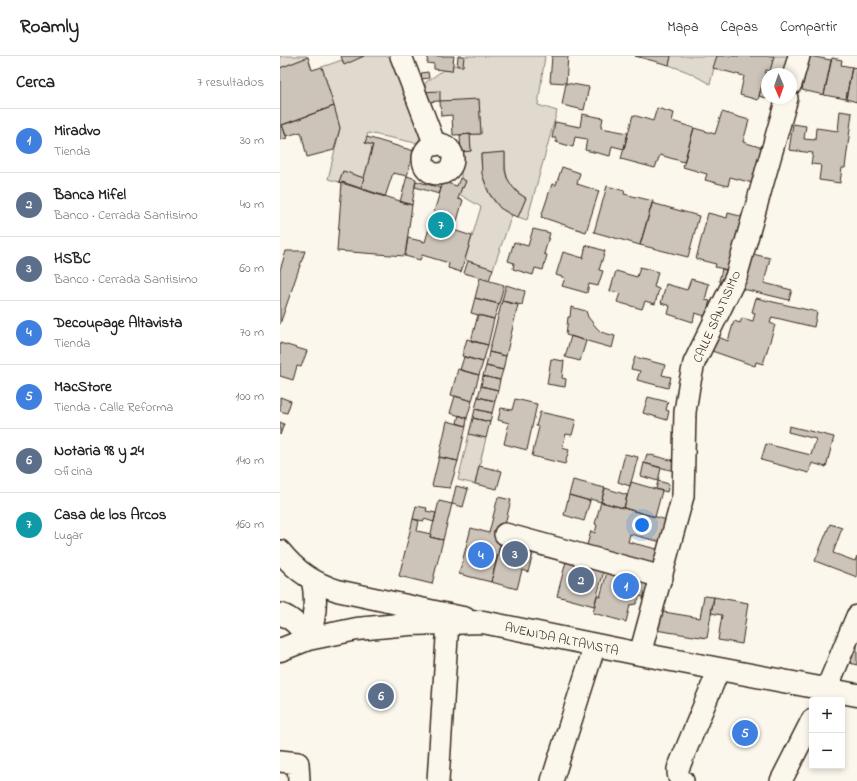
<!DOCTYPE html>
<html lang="es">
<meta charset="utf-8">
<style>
:root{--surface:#fff;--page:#f2f2f2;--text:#222;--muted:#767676;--line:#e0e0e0;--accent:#ea580c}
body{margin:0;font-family:"Indie Flower",sans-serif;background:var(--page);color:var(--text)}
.controls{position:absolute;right:12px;bottom:12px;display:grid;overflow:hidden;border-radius:4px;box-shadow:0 2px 6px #0003}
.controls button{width:36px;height:36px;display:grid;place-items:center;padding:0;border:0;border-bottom:1px solid var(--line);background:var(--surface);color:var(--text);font:20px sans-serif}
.compass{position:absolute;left:481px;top:12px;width:36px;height:36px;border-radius:50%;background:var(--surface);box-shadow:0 2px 6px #0003;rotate:178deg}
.you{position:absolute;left:362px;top:469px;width:14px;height:14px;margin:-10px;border:3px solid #fff;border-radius:50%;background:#1a73e8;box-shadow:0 0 0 6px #1a73e833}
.badge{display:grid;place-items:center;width:26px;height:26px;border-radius:50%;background:var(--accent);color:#fff;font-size:13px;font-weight:700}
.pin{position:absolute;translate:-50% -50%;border:2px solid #fff;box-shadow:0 1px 4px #0006}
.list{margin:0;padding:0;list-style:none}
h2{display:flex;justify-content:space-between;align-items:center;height:52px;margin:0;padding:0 16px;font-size:17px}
h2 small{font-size:13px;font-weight:400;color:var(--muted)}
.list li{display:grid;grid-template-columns:26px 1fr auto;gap:12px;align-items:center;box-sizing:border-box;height:64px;padding:0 16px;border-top:1px solid var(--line)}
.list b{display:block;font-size:15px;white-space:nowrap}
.list p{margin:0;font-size:13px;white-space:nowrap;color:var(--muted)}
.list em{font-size:13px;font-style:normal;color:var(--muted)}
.map{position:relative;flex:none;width:577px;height:725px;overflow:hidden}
header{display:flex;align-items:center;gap:24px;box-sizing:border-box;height:56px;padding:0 20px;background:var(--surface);border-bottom:1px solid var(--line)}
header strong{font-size:19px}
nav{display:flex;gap:22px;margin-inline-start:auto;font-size:14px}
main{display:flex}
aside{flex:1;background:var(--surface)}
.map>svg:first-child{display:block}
</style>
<header>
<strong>Roamly</strong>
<nav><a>Mapa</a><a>Capas</a><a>Compartir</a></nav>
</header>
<main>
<aside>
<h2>Cerca<small>7 resultados</small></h2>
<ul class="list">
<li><span class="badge" style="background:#3f7fe0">1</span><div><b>Miradvo</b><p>Tienda</p></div><em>30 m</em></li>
<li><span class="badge" style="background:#5c6f8a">2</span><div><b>Banca Mifel</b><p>Banco · Cerrada Santisimo</p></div><em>40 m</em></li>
<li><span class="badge" style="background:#5c6f8a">3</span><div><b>HSBC</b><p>Banco · Cerrada Santisimo</p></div><em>60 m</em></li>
<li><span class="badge" style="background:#3f7fe0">4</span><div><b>Decoupage Altavista</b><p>Tienda</p></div><em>70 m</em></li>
<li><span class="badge" style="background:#3f7fe0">5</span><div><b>MacStore</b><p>Tienda · Calle Reforma</p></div><em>100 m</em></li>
<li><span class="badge" style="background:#5c6f8a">6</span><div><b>Notaria 98 y 24</b><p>Oficina</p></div><em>140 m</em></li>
<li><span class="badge" style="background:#0f9aa8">7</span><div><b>Casa de los Arcos</b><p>Lugar</p></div><em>160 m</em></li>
</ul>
</aside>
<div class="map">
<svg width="577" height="725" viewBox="0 0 577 725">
<rect width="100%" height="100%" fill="#fbf7ec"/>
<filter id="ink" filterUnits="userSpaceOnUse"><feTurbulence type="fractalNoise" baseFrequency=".025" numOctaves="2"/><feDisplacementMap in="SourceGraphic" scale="8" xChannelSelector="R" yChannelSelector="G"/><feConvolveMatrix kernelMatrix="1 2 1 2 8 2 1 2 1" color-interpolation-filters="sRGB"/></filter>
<g filter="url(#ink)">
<path fill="#dfd9ce" stroke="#8d8276" d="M0,0H27L28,1L0,12Z
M84,0H114L145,77L136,87L88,77L85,87L93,89L84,122L63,115L59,126L48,123L60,72L42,11L62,4L64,8Z
M184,0H265L258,49L277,55L247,164L238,161L246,142C226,129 225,119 225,97L201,98C201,117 205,140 221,152C224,155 228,157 232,159L213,213L185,204L201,151L179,138L182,131L183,132L186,125L181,123V96L191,95L190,78H201L199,44L160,45L146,36L145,27L163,14L172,15L173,9L183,10Z
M391,0H437L430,28L408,16L389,9Z
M494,0H514L508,18H498L490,15Z
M189,378L206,382L195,428L178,424Z"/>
<path fill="#ccc4b9" stroke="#3b2a1e" d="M61,0H84L64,9Z
M148,0H174L172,15L154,13V8L147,7Z
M178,0H184L183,10H177Z
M272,0H288L286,27L270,26Z
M355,0H391L389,9Z
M437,0H494L490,15L486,14L478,44L460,39L464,20L433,12Z
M529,0L551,4L544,39L522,34Z
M28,1L32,14L42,11L54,50L2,69L7,82L0,84V12Z
M552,2L562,4L561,9L572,11L566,43L544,39Z
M572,11L577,12V46L566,43Z
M148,16L149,22L142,23L141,17Z
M286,27L309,31L304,54L282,49Z
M482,29L487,30V42H501V46L479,40Z
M160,35V45L144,46L141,36Z
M199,43L201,78L173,79L172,59L161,60L160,45Z
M54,50L60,72L54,94L27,101L21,76L6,80L2,69Z
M377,52L394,57L392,65L414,72L404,106L380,99L375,112L341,103L353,59L373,65Z
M560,55L572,57L565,112H562L560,127L539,124L541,109L531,108L533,97L509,94L513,68L526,70L524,83L535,84L536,72L558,75Z
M442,56L469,64L463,86L486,93L476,128L450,121L448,130L425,124L427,118L403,111L414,72L435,78Z
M302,58L323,62L321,72L348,77L344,93L332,90L330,100L305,94L307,83L295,81L293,91L276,86V82H272L275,66L300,71Z
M190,78L191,95L181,96L180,79Z
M87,81L134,95L127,120L113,117L105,141L81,133L93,89L85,87Z
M225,96V114L227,122L232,130L238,137L246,142L238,161L232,159L220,152L209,137L202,118L201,98Z
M282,111L300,117L297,128L319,135L306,176L261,161L272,128L276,129Z
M63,115L84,122L81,133L59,126Z
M127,120L136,123L132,149L120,146Z
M180,122L186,125L183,132L182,131L178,143L183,144L177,165L173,163L170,173L192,180L181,216L168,212L169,207L142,199L140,204L125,200L128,182L145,186L163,126L177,130Z
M136,125L161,132L159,138L135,131Z
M62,126L132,149L125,200L57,195Z
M327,130L345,135L344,138L373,145L360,189L314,176Z
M372,147L419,160L408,201L360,189Z
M428,157L447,162L448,157L468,162L460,193L453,191L452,197L457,198L452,215L435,211L436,208L416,203Z
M253,173L270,177L264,198L267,199L263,214L255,212L253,219L233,213L234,207L228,205L234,186L248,190Z
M306,189L325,195L319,214L323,215L318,230L309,228L307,237L282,230L285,222L276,219L283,196L303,202Z
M6,195H25L0,268V214Z
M468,197L490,202L484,227L512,234L509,244L459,232Z
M188,205L213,213L209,224L184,217Z
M360,211L378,216L374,231L379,233L375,248L365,245L362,253L337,246L340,237L330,235L336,215L357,221Z
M442,213L446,214L443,226L439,225Z
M200,222L224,229L219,248L195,242Z
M411,223L429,228L425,244L430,245L425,260L415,257L413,266L388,258L390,250L381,247L386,228L407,234Z
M226,229L245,235L242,249L222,245Z
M195,242L219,248L214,263L191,257Z
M476,242L537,256L534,271L492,261L490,267L495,269L483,308L476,306L475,310L429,294L436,280L448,285L454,265L460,267L462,262L473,265L475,257L472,256Z
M222,245L238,249L226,300L209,296Z
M291,251L306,255L308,261L316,271L321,276L335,280L332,292L286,279L288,261H290Z
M198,259L214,263L208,289L191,285Z
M291,280L306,285L300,305L285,301Z
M187,283L208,289L203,306L182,300Z
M0,287L27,295L21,311L17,310L13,324L0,320Z
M209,296L226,300L223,314L206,310Z
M184,301L203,306L199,319L180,314Z
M355,301L385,309L382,319L391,321L388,332L357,324L360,315L351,313Z
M271,303L284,305L282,322L286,323L285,331L267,328Z
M206,310L223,314L220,324L203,320Z
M178,313L199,319L192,345L171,339Z
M203,320L220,324L218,334L201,330Z
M201,330L218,334L215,345L198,341Z
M175,340L192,345L187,362L170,357Z
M0,341L11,345L7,357L0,355Z
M198,341L215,345L212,357L195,353Z
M368,341L388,346L386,354L389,355L387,364L363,357Z
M235,343L257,348L247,394L224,388L229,367L218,364L221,352L232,354Z
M195,353L212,357L210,366L193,362Z
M260,356L296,364L292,379L286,378L282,392L289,394L285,408L252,400L259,371L256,370Z
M179,359L187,362L186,370L177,367Z
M193,362L210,366L206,382L189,378Z
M167,365L186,370L178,405L159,401Z
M0,366L4,368L0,379Z
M509,370L554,381L546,411L532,407L529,417L481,404L486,388L531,399L536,383L508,376Z
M345,398L358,401L350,430L338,426Z
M367,398L394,405V415L364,407Z
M159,401L178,405L170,432L152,430Z
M364,407L381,412L378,425L361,420Z
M199,410L222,415L217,433L195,428Z
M293,424L325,432L321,446L310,443V445L289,439Z
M378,425L389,428L387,436L376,433Z
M351,426L382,435L375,461L344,452Z
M176,430L188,433L183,451L172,448Z
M325,432L347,439L344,452L321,446Z
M289,439L310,445L304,465L284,459Z
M218,441L231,444L211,526L179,518L191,472L209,477Z
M159,445L172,448L163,484L150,481Z
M321,446L387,464L381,486L350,478L348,486L377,493L371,514L305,496L311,475L315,477L317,469L315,468Z
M136,450L147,452L146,455L156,457L154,466L144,463V465L133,463Z
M133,463L139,465L137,475L151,478L150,481L163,484L152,528L119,520Z
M550,468L562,472L553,497L575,505L577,500V521L535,505Z
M223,481L255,490L248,516L242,514L237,533L211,526Z
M288,498L326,508L314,550L277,540Z
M329,509L371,521L366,542L360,540L356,548L350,549L346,566L313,557L317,540L320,541Z
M424,540L434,541L427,582L375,574L378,555L420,562Z
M434,541L468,547L462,588L438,584L442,559L431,557Z
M577,588V609L570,607Z"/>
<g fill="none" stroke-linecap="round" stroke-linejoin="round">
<defs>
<path id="minor" d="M121,0L155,89
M511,28L519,0
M143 103a15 15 0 1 1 30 0a15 15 0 1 1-30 0Z
M225,478L382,521
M0,495C17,516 34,527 59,535L185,562
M0,558C13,562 21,572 28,583
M360,598L403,440L405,356L409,330L414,307L456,221L507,42
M542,644L577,560
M0,705L18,707L19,725
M158,725L168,566
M272,725L315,589
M403,725C398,723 398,718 398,713L439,613
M501,725L532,664"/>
<path id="major" d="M28,583C35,563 37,545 33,525
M0,594L28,583L77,573L129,568L203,566L360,598L577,639"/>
</defs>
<use href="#minor" stroke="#3b2a1e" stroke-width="24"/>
<use href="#major" stroke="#3b2a1e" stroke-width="25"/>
<use href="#minor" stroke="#fbf7ec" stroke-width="21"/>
<use href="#major" stroke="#fbf7ec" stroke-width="22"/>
</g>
</g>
<g text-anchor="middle" stroke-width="3" stroke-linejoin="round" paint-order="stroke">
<g font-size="13" fill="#3b2a1e" stroke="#fbf7ec">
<text transform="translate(436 260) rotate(-66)" y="5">CALLE SANTISIMO</text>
<text transform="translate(282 582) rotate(12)" y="5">AVENIDA ALTAVISTA</text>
</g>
</g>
</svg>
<div class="controls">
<button>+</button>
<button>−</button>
</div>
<svg class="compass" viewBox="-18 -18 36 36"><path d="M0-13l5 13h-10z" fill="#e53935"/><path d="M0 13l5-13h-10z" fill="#767676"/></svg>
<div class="you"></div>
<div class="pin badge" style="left:346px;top:530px;background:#3f7fe0">1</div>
<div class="pin badge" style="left:301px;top:524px;background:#5c6f8a">2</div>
<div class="pin badge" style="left:235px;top:498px;background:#5c6f8a">3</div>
<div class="pin badge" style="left:201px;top:499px;background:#3f7fe0">4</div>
<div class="pin badge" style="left:465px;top:677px;background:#3f7fe0">5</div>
<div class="pin badge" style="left:101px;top:640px;background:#5c6f8a">6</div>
<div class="pin badge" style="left:161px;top:169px;background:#0f9aa8">7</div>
</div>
</main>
